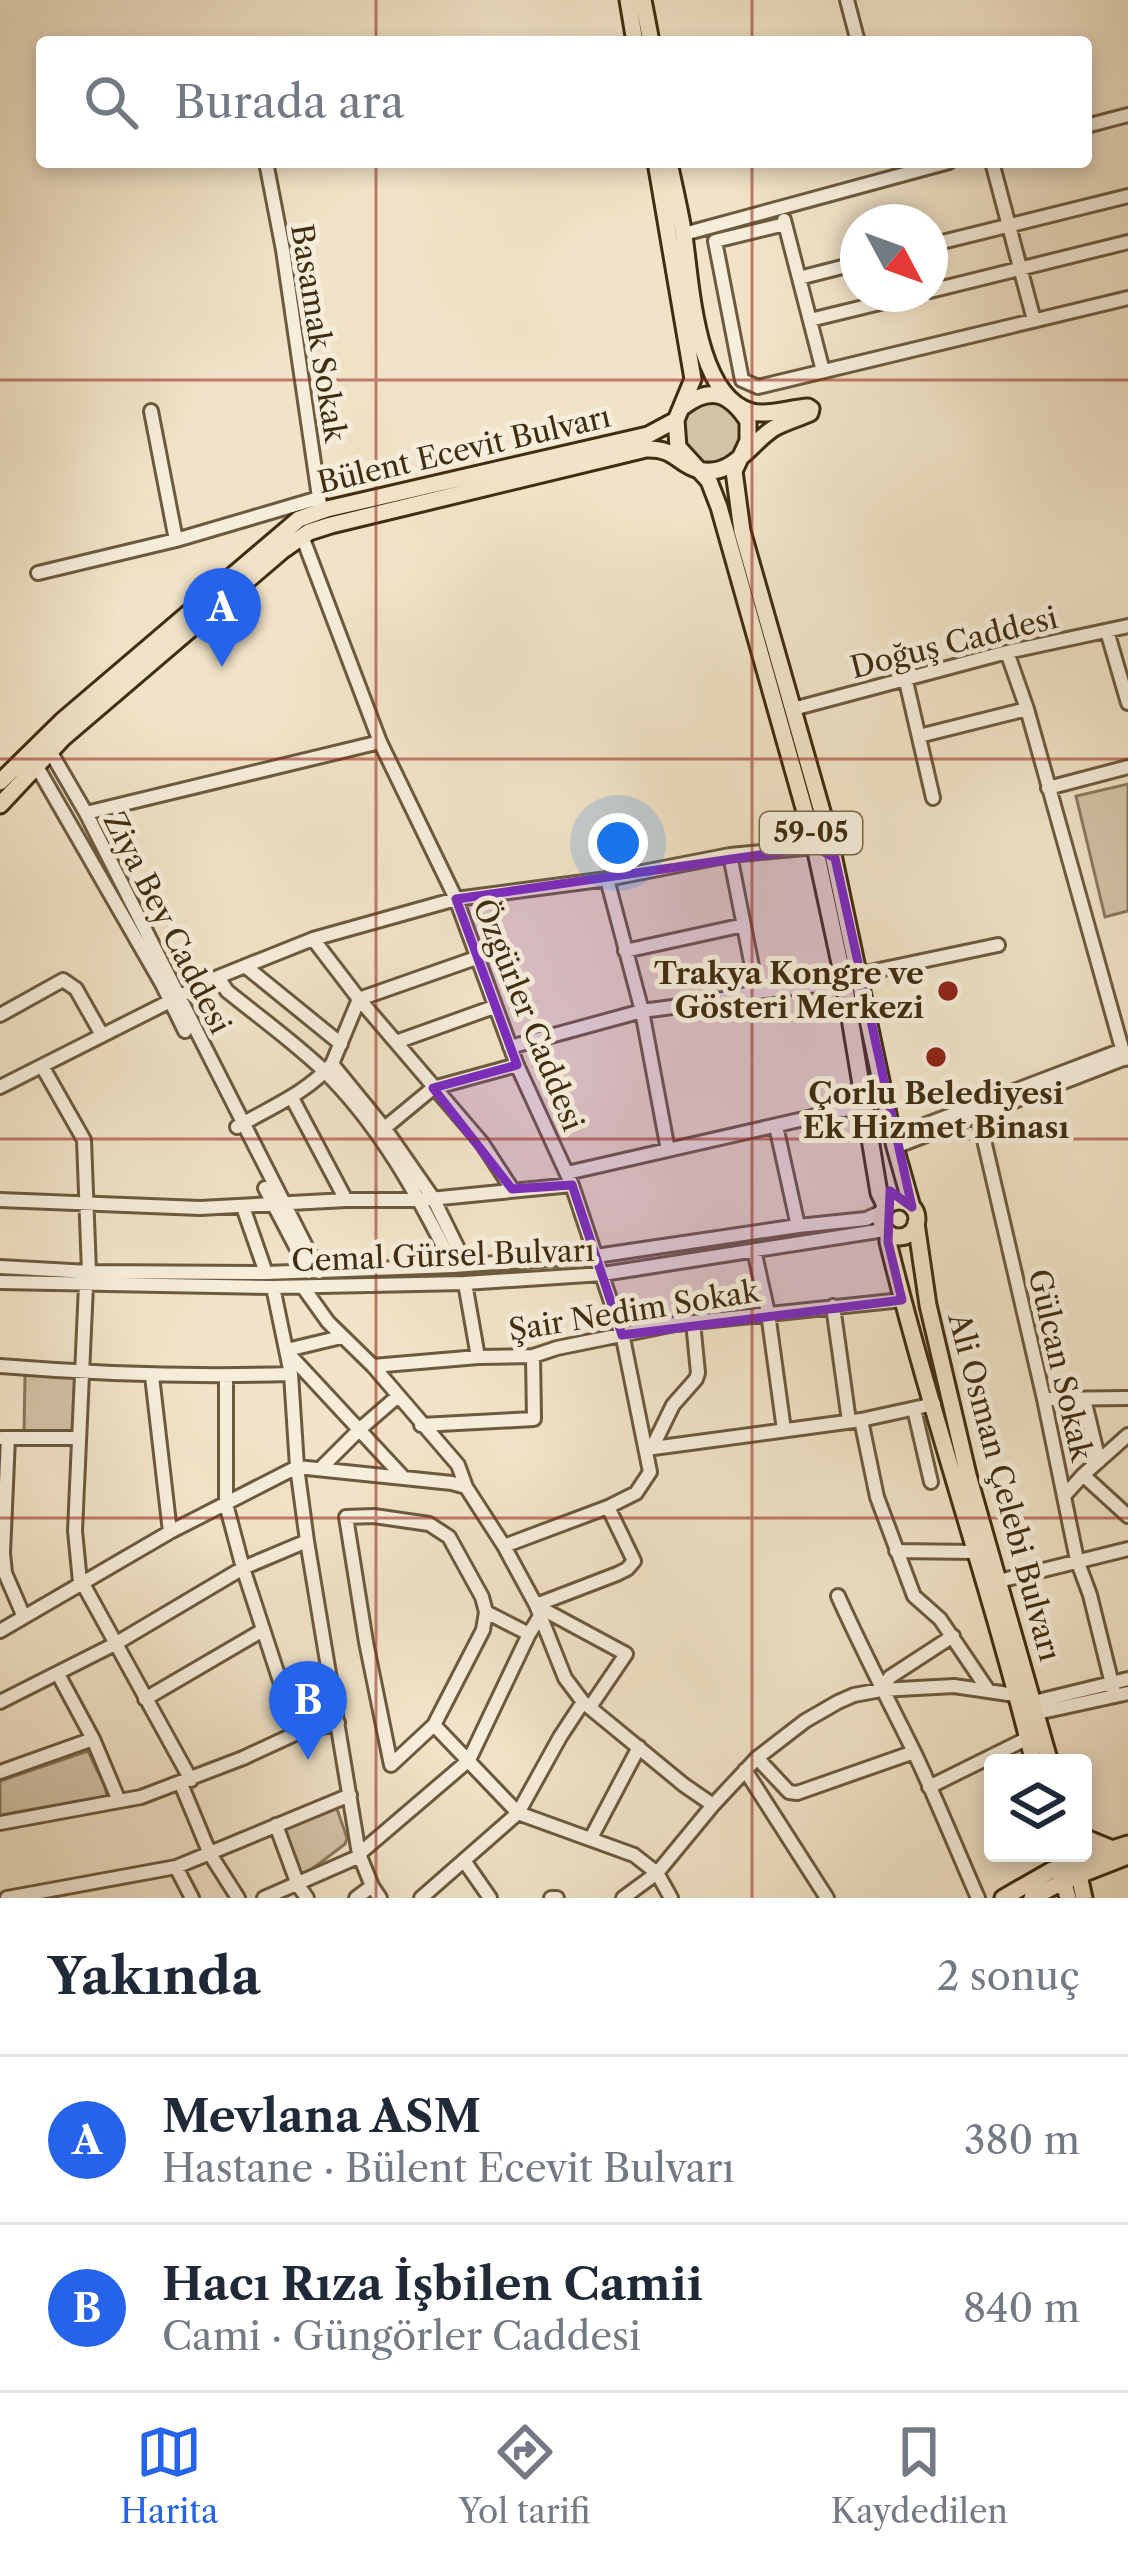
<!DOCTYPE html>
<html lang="tr">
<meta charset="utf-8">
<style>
:root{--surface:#fff;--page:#f6f6f7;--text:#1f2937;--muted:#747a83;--line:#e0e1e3;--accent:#2563eb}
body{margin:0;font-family:"Libre Caslon Text",serif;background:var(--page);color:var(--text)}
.controls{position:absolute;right:36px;bottom:36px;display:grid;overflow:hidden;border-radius:12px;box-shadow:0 6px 18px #0003}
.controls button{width:108px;height:108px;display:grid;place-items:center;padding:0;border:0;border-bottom:3px solid var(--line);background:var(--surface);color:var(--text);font:60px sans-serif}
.compass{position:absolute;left:840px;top:204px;width:108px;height:108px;border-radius:50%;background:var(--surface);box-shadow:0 6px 18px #0003;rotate:131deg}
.you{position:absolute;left:618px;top:843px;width:42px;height:42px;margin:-30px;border:9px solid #fff;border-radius:50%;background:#1a73e8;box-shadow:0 0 0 18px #1a73e833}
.badge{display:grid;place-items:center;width:78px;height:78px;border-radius:50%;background:var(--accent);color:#fff;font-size:39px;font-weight:700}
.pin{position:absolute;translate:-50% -99px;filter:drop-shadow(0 3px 6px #0008)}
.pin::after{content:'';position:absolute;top:63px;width:42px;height:36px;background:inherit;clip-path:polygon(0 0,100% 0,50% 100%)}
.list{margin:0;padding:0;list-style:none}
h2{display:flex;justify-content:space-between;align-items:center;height:156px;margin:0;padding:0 48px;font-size:51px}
h2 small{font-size:39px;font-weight:400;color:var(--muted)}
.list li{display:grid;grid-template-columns:78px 1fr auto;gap:36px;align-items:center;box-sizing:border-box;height:168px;padding:0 48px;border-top:3px solid var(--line)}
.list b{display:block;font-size:45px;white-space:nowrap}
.list p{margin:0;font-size:39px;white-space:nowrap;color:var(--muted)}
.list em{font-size:39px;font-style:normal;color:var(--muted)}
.icon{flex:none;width:66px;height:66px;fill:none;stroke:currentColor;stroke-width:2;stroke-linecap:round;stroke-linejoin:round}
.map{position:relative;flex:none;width:1128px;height:1898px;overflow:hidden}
.search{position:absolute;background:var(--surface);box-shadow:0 6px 18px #0003;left:36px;right:36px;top:36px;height:132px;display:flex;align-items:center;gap:30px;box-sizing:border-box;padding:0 42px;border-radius:12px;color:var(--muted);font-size:45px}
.sheet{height:492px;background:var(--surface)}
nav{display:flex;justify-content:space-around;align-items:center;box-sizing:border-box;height:168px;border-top:3px solid var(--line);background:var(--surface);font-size:33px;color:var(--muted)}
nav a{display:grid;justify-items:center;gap:6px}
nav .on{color:var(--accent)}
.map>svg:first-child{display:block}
</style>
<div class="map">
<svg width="1128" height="1898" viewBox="0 0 1128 1898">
<rect width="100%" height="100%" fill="#f1e3c7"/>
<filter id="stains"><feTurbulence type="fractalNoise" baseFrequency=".00167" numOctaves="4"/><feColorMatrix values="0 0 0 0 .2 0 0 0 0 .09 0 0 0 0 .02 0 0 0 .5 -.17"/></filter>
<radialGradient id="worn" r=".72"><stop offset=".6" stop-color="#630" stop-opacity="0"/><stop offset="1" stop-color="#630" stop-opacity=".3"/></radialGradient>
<path fill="#d3c4a8" stroke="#8a785c" stroke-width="3" d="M681 433a31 31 0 1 1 62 0a31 31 0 1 1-62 0Z
M1128,784V911L1105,917L1076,796Z
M25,1375L75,1377L73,1434L24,1433Z
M88,1751L105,1787L108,1801L0,1817V1781Z
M336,1806L347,1838L345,1844L304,1875L300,1874L284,1833L288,1825Z"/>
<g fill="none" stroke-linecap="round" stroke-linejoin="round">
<defs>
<path id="minor" d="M847,0L858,42
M1086,126L1128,115
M266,162L283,250L321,511
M992,162L1034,320
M784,220L823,371
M785,224L715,241L742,380L758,387L1128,298
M684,234L949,162
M930,245L1128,196
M799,278L858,263
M930,291L1128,242
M810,320L917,294
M302,536L380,742L456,899L517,1065L572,1185L623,1338L650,1472L636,1493L608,1507L504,1546
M176,540L319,498
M38,573L176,540L151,411
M1107,631L1128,703
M1007,652L1027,709L1125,1059
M905,677L933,798
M793,709L1007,652L1128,626
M919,736L1027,709
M50,751L86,813L319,1272
M36,765L162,984L185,1031
M1048,788L1128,767
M86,813L380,742
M730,855L757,992
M607,879L642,1011L668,1150
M313,939L359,999L482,1143L512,1189
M625,951L744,925
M245,966L341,1044
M860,974L998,945
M218,977L227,991C258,1016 291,1040 320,1067C378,1122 418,1195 453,1266
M359,999L476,958
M0,1015L63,980L76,989L102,1035
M396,1042L494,1007
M510,1047L642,1011L703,1003L757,992L844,982
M332,1064L385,1129L433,1198L466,1265
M42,1066L84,1140L89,1272
M0,1087L218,977L313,939L456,899L607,879L730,855L815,847L819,849
M292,1098L346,1200
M978,1114L1044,1399L1077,1560L1090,1595L1115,1696
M776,1126L798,1226
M237,1127C271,1107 305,1094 332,1064L359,999
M381,1131L433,1088L517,1065
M893,1137L1122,1050
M895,1147L1128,1057
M567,1173L865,1105
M265,1188L309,1272
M0,1200L200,1208L346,1200H420L572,1185
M243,1207L266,1273
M754,1250L768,1313L784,1430
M0,1267L89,1272L266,1273L453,1266L596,1256L798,1226L866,1219L882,1212
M0,1282L273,1287L465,1283L603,1274L884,1230
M465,1283L478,1357
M273,1287L291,1374L297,1467L307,1541L359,1854L372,1886L380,1898
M303,1287L328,1322L373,1366L458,1465L466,1487
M833,1306L849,1421
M287,1350L341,1337
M288,1353L404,1478
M0,1366C97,1374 193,1377 291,1374
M373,1366L478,1357L533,1356L557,1348L675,1324L902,1300
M152,1376L170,1532
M226,1376V1504L243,1568L297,1733
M1044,1399L1128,1398
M1084,1399L1099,1461
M914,1409L931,1482
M861,1420L877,1497L914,1596L940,1619L988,1690
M421,1425L534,1419L533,1356
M2,1438H79
M8,1438L3,1553L5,1573L24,1617
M652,1448L673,1405L696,1379L698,1373L693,1322
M646,1449L861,1420L934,1404
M320,1469L360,1429L398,1396
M1083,1475L1128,1516
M1064,1496L1083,1475L1128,1435
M374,1516L429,1524L449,1537L482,1597L486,1612L483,1630L434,1725L391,1765L366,1642L346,1517Z
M896,1551L976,1552
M999,1581L1128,1549
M80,1582L75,1531L86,1285
M82,1582L191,1780
M838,1596C862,1650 889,1701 915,1754C937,1801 957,1850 978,1898
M536,1605L617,1574L627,1569L634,1561L608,1507
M537,1606L626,1654L590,1707
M486,1612L529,1634
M0,1631L170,1532L297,1467L452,1483L466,1487L504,1546L536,1605L565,1678L583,1702L684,1785L713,1805
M58,1674L93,1739L119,1801
M881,1690L890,1677L953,1636
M145,1699L263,1630
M0,1702L115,1644L243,1568L307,1541
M1034,1702L1128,1679
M1037,1713L1128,1693
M434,1725L518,1813L634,1855L657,1873L671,1898
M757,1758L789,1792L797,1793L914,1752
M745,1770L827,1898
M0,1772L93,1739
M181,1784L210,1854L238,1898
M929,1787L1028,1738
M0,1823L141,1797L243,1758L297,1733L338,1723
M276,1825L298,1885L307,1898
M591,1838L639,1747
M359,1854L469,1760L529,1634L540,1616
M465,1862L490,1898
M176,1867L192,1898
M7,1898L176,1867L350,1795
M264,1898L360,1856
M356,1898L372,1886
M421,1898L518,1813L560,1737L583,1702
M551,1898H557
M623,1898L657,1873L713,1805L757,1758L805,1721L838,1702L854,1695L881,1690L954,1686L1015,1695"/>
<path id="major" d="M628,0L635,42
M643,0L651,42
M656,162L693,379L676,420L678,447L709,481L719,507L815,847L844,982L879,1193L886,1207
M684,406C712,385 730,394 748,421V441L734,471L742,531L829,836L895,1147L912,1207
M0,782L62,721L299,519L327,509L648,435L676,420
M0,805L63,738L283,550L309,532L331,525L646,449C676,448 677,464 699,470C733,478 750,443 774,428C785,422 799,418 810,413L811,409L808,407C791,408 768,416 752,412C695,397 691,282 684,236C680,211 674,187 669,162
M881 1219a18 18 0 1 1 36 0a18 18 0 1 1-36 0Z
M916,1223L928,1305L968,1475L1050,1763
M888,1234V1242C931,1417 991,1588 1034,1763
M1083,1837L1110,1848
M1056,1853L1068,1898
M1077,1866L1084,1898
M1003,1898L1059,1866L1128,1844
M1032,1898L1064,1881L1128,1856"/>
</defs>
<use href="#minor" stroke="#6c5a3e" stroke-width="18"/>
<use href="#major" stroke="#402d10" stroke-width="21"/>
<use href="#minor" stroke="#f6eddb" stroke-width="12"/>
<use href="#major" stroke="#f1e3c7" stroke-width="15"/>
</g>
<path fill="#7b2cbf" fill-opacity="0.2" stroke="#7b2cbf" stroke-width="9" stroke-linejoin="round" d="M815,847L835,858L912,1207L890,1191L888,1242L902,1300L622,1335L572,1185L512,1189L433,1088L517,1065L456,899Z"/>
<path fill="none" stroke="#8f2418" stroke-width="3" stroke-opacity="0.55" d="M376,0V42M752,0V42M376,162V1898M752,162V1898M0,380H1128M0,759H1128M0,1139H1128M0,1518H1128"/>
<g fill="#8f2418" stroke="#f6eddb" stroke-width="4.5">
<circle cx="948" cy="991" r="12"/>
<circle cx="936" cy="1057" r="12"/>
</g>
<g text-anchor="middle" stroke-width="10" stroke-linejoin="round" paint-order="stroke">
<rect fill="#f6eddb" stroke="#77674d" stroke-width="3" x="760" y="812" width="102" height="42" rx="9"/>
<g font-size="27" font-weight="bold" fill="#402d10">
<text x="811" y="842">59-05</text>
</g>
<g font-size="30" fill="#402d10" stroke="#f6eddb">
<text transform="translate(318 333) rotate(81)" y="10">Basamak Sokak</text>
<text transform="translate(464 450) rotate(-13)" y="10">Bülent Ecevit Bulvarı</text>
<text transform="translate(954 643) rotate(-14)" y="10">Doğuş Caddesi</text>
<text transform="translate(167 923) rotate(63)" y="10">Ziya Bey Caddesi</text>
<text transform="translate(528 1015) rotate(68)" y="10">Özgürler Caddesi</text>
<text transform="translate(443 1256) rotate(-2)" y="10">Cemal Gürsel Bulvarı</text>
<text transform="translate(634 1311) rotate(-9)" y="10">Şair Nedim Sokak</text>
<text transform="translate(1060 1365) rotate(77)" y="10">Gülcan Sokak</text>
<text transform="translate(1004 1487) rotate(75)" y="10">Ali Osman Çelebi Bulvarı</text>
</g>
<g font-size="30" font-weight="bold" fill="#402d10" stroke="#f6eddb" text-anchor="end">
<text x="924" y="984">Trakya Kongre ve<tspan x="924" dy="34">Gösteri Merkezi</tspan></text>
<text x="936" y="1104" text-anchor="middle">Çorlu Belediyesi<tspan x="936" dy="34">Ek Hizmet Binası</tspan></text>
</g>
</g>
<rect width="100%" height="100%" filter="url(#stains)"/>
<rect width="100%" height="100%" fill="url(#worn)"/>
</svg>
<div class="controls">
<button><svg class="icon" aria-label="layers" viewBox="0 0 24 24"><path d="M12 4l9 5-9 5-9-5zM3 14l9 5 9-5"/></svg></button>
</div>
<svg class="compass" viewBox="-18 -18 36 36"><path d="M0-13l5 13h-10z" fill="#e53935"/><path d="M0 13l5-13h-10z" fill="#747a83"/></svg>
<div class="you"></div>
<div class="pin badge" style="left:222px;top:667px">A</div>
<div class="pin badge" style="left:308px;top:1760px">B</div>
<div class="search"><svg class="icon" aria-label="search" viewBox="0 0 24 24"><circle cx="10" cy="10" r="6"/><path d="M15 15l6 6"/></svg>Burada ara</div>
</div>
<section class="sheet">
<h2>Yakında<small>2 sonuç</small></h2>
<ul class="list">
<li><span class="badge">A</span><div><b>Mevlana ASM</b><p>Hastane · Bülent Ecevit Bulvarı</p></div><em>380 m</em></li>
<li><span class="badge">B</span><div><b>Hacı Rıza İşbilen Camii</b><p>Cami · Güngörler Caddesi</p></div><em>840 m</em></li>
</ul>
</section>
<nav>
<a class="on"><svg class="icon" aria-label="map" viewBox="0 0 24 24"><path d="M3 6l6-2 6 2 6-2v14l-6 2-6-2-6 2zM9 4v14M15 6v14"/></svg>Harita</a>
<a><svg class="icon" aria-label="directions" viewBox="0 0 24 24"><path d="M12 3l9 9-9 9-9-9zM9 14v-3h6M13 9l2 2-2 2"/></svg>Yol tarifi</a>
<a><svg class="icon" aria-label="saved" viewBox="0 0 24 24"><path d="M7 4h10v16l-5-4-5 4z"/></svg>Kaydedilen</a>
</nav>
